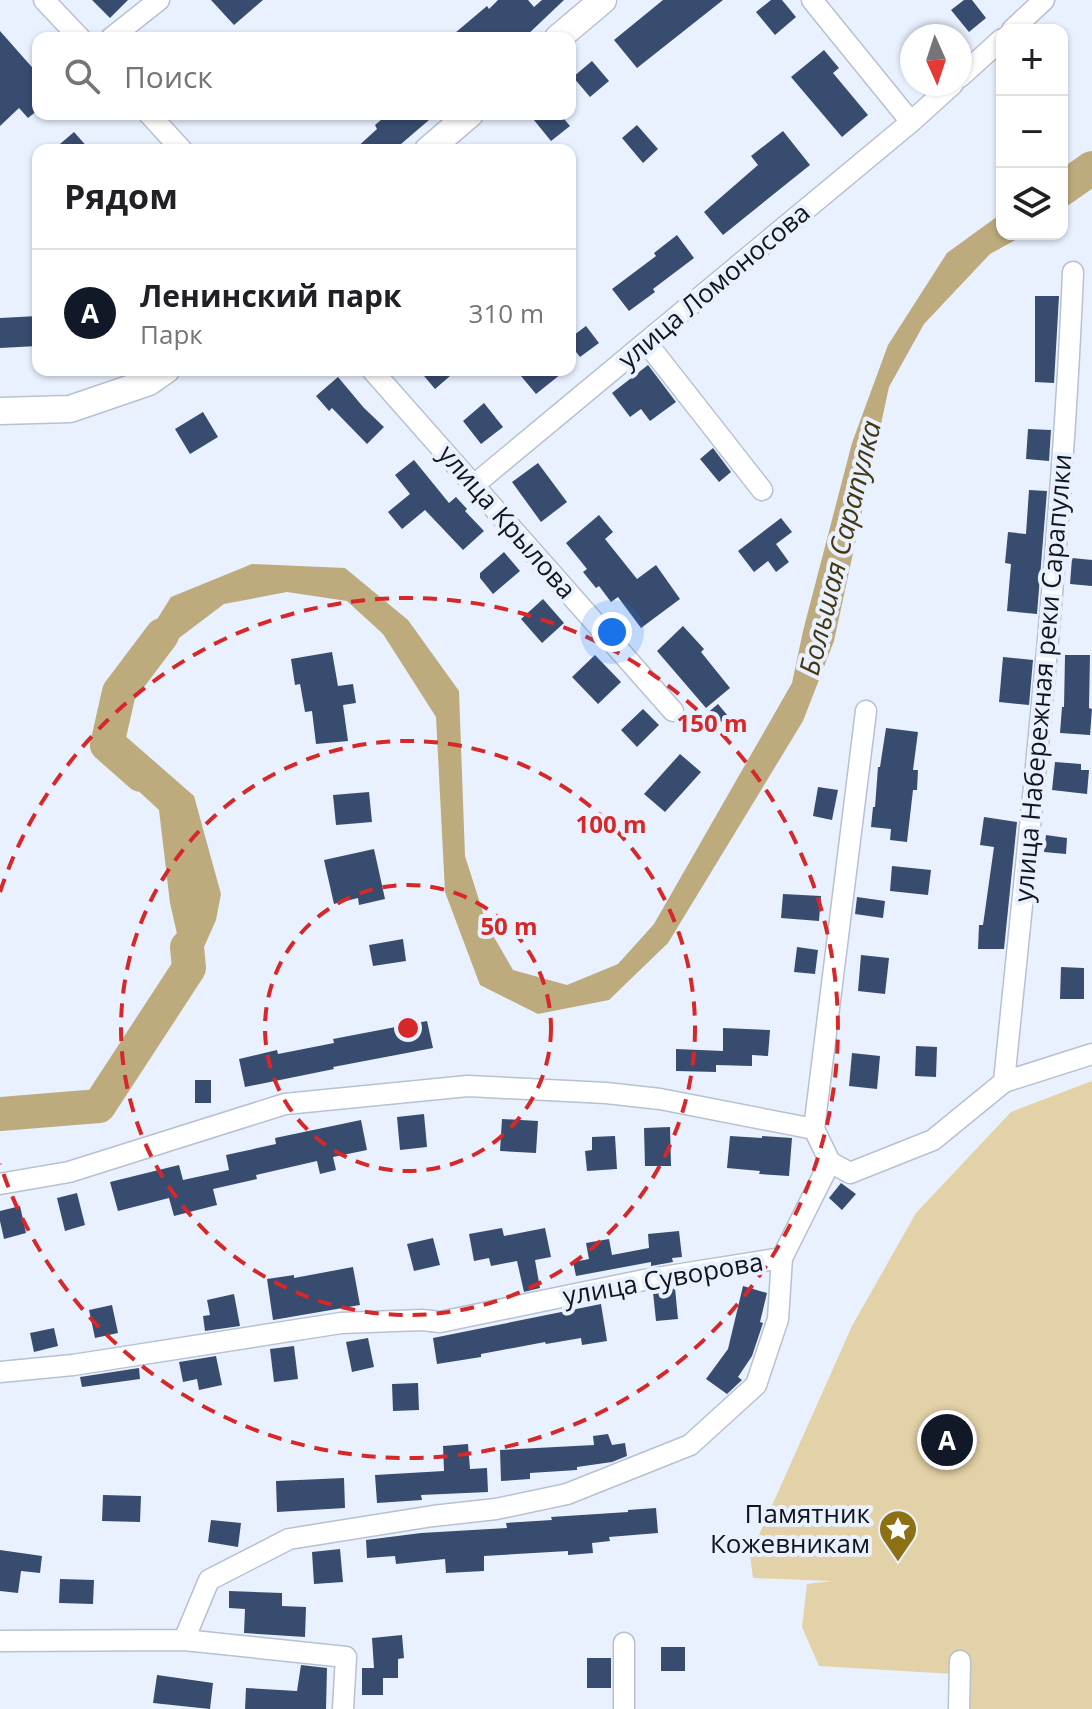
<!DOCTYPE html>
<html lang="ru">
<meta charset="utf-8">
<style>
:root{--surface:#fff;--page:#f6f6f6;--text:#202124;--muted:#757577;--line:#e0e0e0;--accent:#111827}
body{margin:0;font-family:"Open Sans",sans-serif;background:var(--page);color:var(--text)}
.controls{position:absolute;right:24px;top:24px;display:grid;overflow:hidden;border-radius:16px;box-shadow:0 2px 6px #0004}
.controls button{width:72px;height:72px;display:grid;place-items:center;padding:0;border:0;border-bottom:2px solid var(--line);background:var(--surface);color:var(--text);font:40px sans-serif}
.compass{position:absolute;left:900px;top:24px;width:72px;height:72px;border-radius:50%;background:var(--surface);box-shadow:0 2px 6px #0004;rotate:177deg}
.you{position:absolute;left:612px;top:632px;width:28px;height:28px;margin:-20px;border:6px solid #fff;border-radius:50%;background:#1a73e8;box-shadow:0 0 0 12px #1a73e833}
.badge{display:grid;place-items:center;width:52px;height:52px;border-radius:50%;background:var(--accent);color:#fff;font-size:26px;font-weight:700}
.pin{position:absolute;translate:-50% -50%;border:4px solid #fff;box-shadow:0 2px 8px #0006}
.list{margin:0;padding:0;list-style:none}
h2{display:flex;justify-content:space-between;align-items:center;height:104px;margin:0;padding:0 32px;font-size:34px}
h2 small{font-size:26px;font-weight:400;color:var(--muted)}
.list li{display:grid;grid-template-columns:52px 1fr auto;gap:24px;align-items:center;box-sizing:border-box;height:128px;padding:0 32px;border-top:2px solid var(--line)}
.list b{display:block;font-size:30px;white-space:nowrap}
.list p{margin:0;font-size:26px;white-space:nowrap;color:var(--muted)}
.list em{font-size:26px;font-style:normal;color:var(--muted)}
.icon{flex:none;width:44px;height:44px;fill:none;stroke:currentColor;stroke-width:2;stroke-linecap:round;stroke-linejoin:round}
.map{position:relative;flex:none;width:1092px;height:1709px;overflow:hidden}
.search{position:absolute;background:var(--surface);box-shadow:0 2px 6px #0004;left:32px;top:32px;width:544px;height:88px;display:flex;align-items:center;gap:20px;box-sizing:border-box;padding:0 28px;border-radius:16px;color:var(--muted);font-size:30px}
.panel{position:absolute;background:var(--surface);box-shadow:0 2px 6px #0004;left:32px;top:144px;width:544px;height:232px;border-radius:16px}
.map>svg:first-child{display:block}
</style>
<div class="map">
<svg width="1092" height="1709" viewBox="0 0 1092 1709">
<rect width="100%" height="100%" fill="#e9f1ff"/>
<path fill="#e3d1a7" d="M1092,1081V1709H953L954,1674L819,1666L802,1627L807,1584L832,1581L753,1578L750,1555L852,1326L916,1213L1011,1112Z"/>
<path fill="#bdab7e" d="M1002,213V234H1026L990,254L924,324L889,387L834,641L803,721L668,943L609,1000L538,1014L480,985L445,892L436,717L383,634L347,601L287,592L224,604L130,675L151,629L171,597L252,564L345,568L408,620L459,691L465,856L487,925L513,970L567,985L618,964L654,924L792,683L803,631L852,443L888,345L947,253Z
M115,727L194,796L221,894L216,920L184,992L164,983L180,947L170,903L159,810L103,758Z"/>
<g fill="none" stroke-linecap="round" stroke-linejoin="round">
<path stroke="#bdab7e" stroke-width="34" d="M1062,189L1092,168
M141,775L107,745L119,692L162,635
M0,1114L99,1106L189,968L187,947"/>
</g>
<path fill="#384c6f" d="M92,0H128L110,18Z
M211,0H263L234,25Z
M498,0H528L534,7L542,0H564L524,38H449L487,6L489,9Z
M663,0H723L637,68L614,40Z
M771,0H782L796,17L775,35L756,12Z
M964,0H972L986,18L969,32L951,10Z
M0,31L38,74V110L28,118L19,108L0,126Z
M824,50L839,68L833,73L868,115L842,137L791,77Z
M592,61L609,81L590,97L573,77Z
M388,114H436L394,150H354L377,129L375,125Z
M529,114H560L570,126L551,141Z
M637,125L658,149L643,163L622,138Z
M783,131L810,165L723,235L704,212L758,165L751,156Z
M74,132L90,150H53Z
M677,235L694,258L653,289L655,292L629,311L612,289L656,256L654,253Z
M1035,296H1059L1054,383L1035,382Z
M38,316V346L0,348V318Z
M586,326L599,343L580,357L570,344V338Z
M648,365L676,402L650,421L641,409L630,417L612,393Z
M419,370H457L435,389Z
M529,370H566L536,394L521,376Z
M338,377L364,408L384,427L367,444L332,408L329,411L316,396Z
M484,403L503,427L481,444L463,421Z
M203,412L218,437L190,454L175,429Z
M1028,429L1051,430L1049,461L1026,459Z
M713,448L731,472L719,482L700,459Z
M414,460L449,503L456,497L467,509L465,511L484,531L463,550L425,510L402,529L388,512L410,494L395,475Z
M538,463L567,502L541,522L512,482Z
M1029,490L1047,491L1037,614L1007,611L1011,564L1005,563L1008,532L1026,534Z
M599,515L613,532L605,539L637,579L656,565L680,599L641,628L618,597L611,602L599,586L596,588L583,572L587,569L566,543Z
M781,518L792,532L776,544L789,562L776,572L768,561L754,572L738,551Z
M504,552L520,571L493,594L480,578V573Z
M1072,558L1092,560V586L1070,584Z
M543,599L564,623L542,643L521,619Z
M683,626L704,649L701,652L730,688L706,708L657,651Z
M332,652L338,686L353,684L356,703L343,705L348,741L316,744L312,711L305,712L300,684L295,685L291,659Z
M595,655L621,682L598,704L572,677Z
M1065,655H1090L1089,708L1092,709L1090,735L1060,733L1062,707H1064Z
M1003,657L1033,660L1029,705L999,702Z
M718,704L728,716L715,727L705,715Z
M643,709L659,725L637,747L621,730Z
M886,728L918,732L913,770H918L917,790H913L907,842L890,840L891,829L871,827L873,807H875L878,767H880Z
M680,754L701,772L665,812L644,794Z
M1055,762L1081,764V770H1089L1087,794L1052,790Z
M818,787L838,790L832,820L813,816Z
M369,792L372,822L336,825L333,795Z
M984,817L1017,822L1004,949H978L979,925H983L994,847L980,845Z
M1046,835L1067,838L1066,854L1044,852Z
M374,849L385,899L359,905L358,898L334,904L324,860Z
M892,866L931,870L928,895L890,891Z
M783,894L821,896L819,921L781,918Z
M857,897L885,901L883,918L855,914Z
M403,939L406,961L373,966L369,945Z
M797,947L818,950L815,974L794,972Z
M861,955L889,958L885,994L858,991Z
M1061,967L1084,968V999H1060Z
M427,1021L433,1048L333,1067L334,1069L245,1087L239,1059L277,1050L278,1054L334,1043L333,1039Z
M723,1028L770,1030L768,1056L752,1055V1066L716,1065V1072L676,1071V1049L723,1051Z
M916,1046L937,1047L936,1077L915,1076Z
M852,1053L880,1056L877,1089L849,1086Z
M195,1080H211V1103H195Z
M424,1114L427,1147L400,1150L397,1117Z
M502,1119L538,1121L536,1153L500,1151Z
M361,1120L367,1150L333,1157L336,1170L320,1174L317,1161L256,1175L257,1179L213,1189L217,1205L174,1216L169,1198L118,1211L110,1182L179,1165L183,1180L229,1170L226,1155L276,1144L275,1138Z
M670,1127L671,1166H645L644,1128Z
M615,1136L617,1169L587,1171L585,1151L592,1150V1137Z
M730,1136L762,1138V1136L792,1138L789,1176L759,1174L760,1171L727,1168Z
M841,1183L856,1194L842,1210L829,1198Z
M77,1193L85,1225L65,1231L57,1198Z
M20,1206L26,1233L4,1239L0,1221V1211Z
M502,1228L504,1236L545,1228L551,1257L535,1260L540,1288L524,1292L517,1261L491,1266L489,1258L474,1261L469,1234Z
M679,1231L682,1257L672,1258L673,1262L651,1266V1262L576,1276L573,1262L589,1259L586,1243L609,1239L612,1255L649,1248L648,1234Z
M433,1238L440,1265L414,1271L407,1244Z
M353,1267L360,1305L273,1320L267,1279L294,1275V1278Z
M743,1286L767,1293L760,1322L763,1323L752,1356L738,1377L742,1380L727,1394L706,1379L728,1349Z
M675,1288L678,1319L656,1321L653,1292Z
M234,1294L240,1326L205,1331L203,1316L210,1315L207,1300Z
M601,1304L607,1341L582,1345L581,1338L546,1344L545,1342L481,1354V1357L437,1364L433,1338Z
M112,1305L118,1333L95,1338L89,1310Z
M54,1328L58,1346L34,1352L30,1333Z
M368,1338L374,1367L352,1372L346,1342Z
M294,1346L298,1379L274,1382L270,1349Z
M216,1356L222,1385L199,1390L197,1379L183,1382L179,1362Z
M139,1368L140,1379L82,1387L80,1377Z
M418,1383L419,1410L393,1411L392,1384Z
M608,1434L612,1445L625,1443L627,1456L612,1462L577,1467V1470L530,1473V1479L501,1481L500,1450L594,1445L593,1436Z
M468,1444L470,1469L487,1468L488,1492L421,1495L422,1500L377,1503L375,1475L444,1471L443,1446Z
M344,1478L345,1508L277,1512L276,1481Z
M103,1495L141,1496L140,1522L102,1521Z
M656,1508L658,1533L609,1537L610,1541L592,1543L593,1553L568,1555V1551L484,1556V1571L446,1573L445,1559L396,1564L395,1556L367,1558L366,1540L421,1533L507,1528L506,1523L552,1520L551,1517L628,1512V1510Z
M211,1520L241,1523L238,1547L208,1542Z
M340,1549L343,1582L314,1584L312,1552Z
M0,1550L42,1556L40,1573L21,1571L18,1593L0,1591Z
M60,1579L94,1580L93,1604L59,1603Z
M229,1591L282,1593V1606L306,1607L305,1637L244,1633L245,1609L229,1608Z
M402,1635L404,1658L398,1659V1678H383V1695H362V1668H374L372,1638Z
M661,1647H685V1671H661Z
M587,1658H611V1688H587Z
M301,1665L327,1668L326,1709H245L246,1688L297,1691Z
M157,1675L213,1683L210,1709L153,1703Z"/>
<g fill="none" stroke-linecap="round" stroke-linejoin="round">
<defs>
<path id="minor" d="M44,0L80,38
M812,0L911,122
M1012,30L1044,0
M111,38L159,0
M960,77L1002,39
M149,114L182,150
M646,342L762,490
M372,370L673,711
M474,485L911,122L953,84
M1004,1082C1031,813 1062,543 1073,272
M814,1129L866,711
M0,1184L69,1172L285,1104L468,1086L606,1093L660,1099L814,1129L830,1162L850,1173L933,1140L1004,1082L1092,1054
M782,1258L830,1162
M0,1372L73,1365L341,1323L422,1320L440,1322L644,1280L782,1258L778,1319L756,1385L690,1445L567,1494L496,1509L433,1516L289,1539L209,1580L184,1640
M0,1641L184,1640L346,1657L343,1709
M624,1709V1643
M959,1709L960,1661"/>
<path id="tertiary" d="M558,38L603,0
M428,150L470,114
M0,411L70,409L149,382L166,370"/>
</defs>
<use href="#minor" stroke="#b7c1d2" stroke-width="23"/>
<use href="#tertiary" stroke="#b7c1d2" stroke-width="29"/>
<use href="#minor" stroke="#fff" stroke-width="20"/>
<use href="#tertiary" stroke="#fff" stroke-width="26"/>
</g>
<g fill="none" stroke="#d62828" stroke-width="4" stroke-dasharray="14 10">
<circle cx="408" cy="1028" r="143"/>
<circle cx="408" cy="1028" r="287"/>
<path d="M0 892A430 430 0 1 1 0 1164"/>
</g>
<defs>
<symbol id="sight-pin" viewBox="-11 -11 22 30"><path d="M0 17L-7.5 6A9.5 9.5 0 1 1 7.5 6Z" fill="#8e7014" stroke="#e9f1ff"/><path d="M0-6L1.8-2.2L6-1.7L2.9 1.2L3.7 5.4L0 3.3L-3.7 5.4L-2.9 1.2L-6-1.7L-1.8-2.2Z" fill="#fff"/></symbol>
</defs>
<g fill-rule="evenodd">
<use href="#sight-pin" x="876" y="1507" width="44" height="60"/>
</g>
<g text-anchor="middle" stroke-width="8" stroke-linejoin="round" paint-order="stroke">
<g font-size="26" fill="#12151b" stroke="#e9f1ff">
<text transform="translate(714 286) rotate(-40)" y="9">улица Ломоносова</text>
<text transform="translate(507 522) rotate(49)" y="9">улица Крылова</text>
<text transform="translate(1043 678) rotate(-85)" y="9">улица Набережная реки Сарапулки</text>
<text transform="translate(663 1279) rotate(-10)" y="9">улица Суворова</text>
</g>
<g font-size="26" fill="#12151b" stroke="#e9f1ff" text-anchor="end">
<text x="870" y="1523">Памятник<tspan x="870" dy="30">Кожевникам</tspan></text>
</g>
<g font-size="28" font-style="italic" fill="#453712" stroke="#e9f1ff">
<text transform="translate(840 548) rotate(-76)" y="10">Большая Сарапулка</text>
</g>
</g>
<circle cx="408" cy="1028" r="12" fill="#d62828" stroke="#e9f1ff" stroke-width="4"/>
<g font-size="24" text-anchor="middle" font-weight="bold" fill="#d62828" stroke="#e9f1ff" stroke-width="8" stroke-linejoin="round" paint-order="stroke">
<text x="712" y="732">150 m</text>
<text x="611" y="833">100 m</text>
<text x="509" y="935">50 m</text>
</g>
</svg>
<div class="controls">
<button>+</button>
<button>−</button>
<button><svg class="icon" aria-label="layers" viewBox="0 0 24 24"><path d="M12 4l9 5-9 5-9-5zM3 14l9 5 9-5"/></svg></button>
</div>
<svg class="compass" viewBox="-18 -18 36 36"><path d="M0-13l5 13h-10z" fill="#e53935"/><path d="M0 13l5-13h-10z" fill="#757577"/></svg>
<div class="you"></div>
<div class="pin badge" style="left:947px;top:1440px">A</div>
<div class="search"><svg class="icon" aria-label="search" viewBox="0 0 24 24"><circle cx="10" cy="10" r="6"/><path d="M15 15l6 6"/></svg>Поиск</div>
<section class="panel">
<h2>Рядом<small></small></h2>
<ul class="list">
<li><span class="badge">A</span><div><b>Ленинский парк</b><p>Парк</p></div><em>310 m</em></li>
</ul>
</section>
</div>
